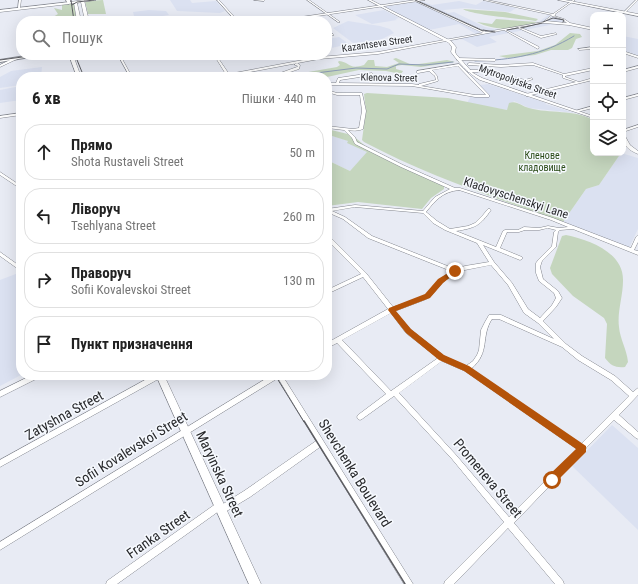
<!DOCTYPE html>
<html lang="uk">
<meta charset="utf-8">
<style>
:root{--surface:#fff;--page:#f2f2f2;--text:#222;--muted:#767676;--line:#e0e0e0}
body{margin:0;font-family:"Roboto Condensed",sans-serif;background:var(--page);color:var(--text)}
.controls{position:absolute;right:12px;top:12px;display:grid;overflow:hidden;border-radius:8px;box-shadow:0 4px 16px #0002}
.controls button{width:36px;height:36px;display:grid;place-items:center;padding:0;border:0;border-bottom:1px solid var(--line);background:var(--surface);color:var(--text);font:20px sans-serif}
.stop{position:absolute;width:12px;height:12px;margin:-9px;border:3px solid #b45309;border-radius:50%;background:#fff}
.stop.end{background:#b45309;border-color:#fff;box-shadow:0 1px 4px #0008}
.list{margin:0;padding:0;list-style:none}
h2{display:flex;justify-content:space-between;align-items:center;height:52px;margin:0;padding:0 16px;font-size:17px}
h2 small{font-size:13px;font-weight:400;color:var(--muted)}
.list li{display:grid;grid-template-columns:26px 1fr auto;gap:12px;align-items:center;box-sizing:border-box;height:56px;margin:0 8px 8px;padding:0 8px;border:1px solid var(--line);border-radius:16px}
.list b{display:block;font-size:15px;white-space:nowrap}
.list p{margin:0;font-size:13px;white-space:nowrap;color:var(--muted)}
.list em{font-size:13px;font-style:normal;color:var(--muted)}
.icon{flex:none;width:22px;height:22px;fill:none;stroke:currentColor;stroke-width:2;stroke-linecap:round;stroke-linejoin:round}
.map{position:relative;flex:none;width:638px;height:584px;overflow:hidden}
.search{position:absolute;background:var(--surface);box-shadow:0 4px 16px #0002;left:16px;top:16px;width:316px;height:44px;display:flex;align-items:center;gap:10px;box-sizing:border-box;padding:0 14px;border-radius:16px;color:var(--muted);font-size:15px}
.panel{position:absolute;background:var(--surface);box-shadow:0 4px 16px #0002;left:16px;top:72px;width:316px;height:308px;border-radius:16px}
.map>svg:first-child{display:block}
</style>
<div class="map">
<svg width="638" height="584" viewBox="0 0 638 584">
<rect width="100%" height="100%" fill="#e8ebf4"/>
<path fill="#dbe1f1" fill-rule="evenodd" d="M170,0H190L192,3L216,1L225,11L220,13L177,11Z
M421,1L432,5L459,1L476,5L483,1L516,8L510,12L466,8L443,10L448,13L454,12L485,27L501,30L536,24L548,15L562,19L565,22L489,37L497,42L477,47L462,39L449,41L383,7ZM459,24L476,34L447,39L429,30Z
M149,10L166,11L169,15L135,20L133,12Z
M384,10L399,18L395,19L397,20L372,24L355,15Z
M348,21L380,26L390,29L394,33L380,40L353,43L333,28Z
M623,36L638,39V56L623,51Z
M339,37L349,44L327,49V39Z
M42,67L41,77H21V85L0,88V77L11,71Z
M488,84L546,103L545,104L575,113L529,108L514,101L507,110L467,103L471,96H489L480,85Z
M21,86V100L0,103V90Z
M332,136L349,141L368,152L350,171L327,160V141Z
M621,153L638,158V229L629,248L563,222L586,189L599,185Z
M21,272V375L0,386V280Z
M612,425L638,448V530L572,466Z"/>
<path fill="#c5d6be" d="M103,0L106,14H88L85,1Z
M70,3L74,4L77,21H57L53,17L58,14L54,8L62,10V4Z
M463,9L505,12L538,19L536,21C523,19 471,15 463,9Z
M496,19L537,22C519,31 494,31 477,22L492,24Z
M570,33L580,34L582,37L576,39L572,48L568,50H551L535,55L507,58L499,56L538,51L555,45Z
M396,58L412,65L447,60L455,62L421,67L402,65L396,66V69L403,71L401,74L386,71L359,70L327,77L302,76L297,74L337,67L340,65L338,62L339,61C350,62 348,70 364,65L368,60H374L375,66L387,67L399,63L393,59Z
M367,93L448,98L507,110L509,103C517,100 521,106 529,108C550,114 574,109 593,120V153H621L599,185L586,189L563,222C496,198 428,176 364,142L362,140L366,111L364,94Z
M327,129L352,135L369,149L440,184L444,186V189L431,198L422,209L358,202L327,206V160L350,171L367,152L347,143L348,141L332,136L327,141Z
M566,235C589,240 624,252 623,281C623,296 617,312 619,327C620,339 627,350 628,362L625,367C616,368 611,366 605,358L607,324L604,318L573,296L552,274L550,268L562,236Z"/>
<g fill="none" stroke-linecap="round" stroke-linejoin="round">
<path stroke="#8c9bb7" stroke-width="1" d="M475,61C511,60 543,55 574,36
M284,77L356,68L387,69L399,64L425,65L453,62"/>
<defs>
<path id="street" d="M19,0H21L20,8L19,9L18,8Z
M217,0H219L238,21H236Z
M254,0H265L264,1Z
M307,0H309L340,22H338Z
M413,0H416L486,32L543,22L552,15L483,0H487L553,14L573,0H575L555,14L556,15L554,16L564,19L570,23L593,28V30L569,25L544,23L519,27L541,36L556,33L557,34L541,38L518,28L519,27L506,30L539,47L538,49L504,30L378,54L319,59L250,72L252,77H250L247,72L227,76L214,55H216L229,74L319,57L378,52L483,33ZM552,16L562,19L567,23L546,21Z
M636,0H638L626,12H624Z
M333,34L334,35L327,37V35Z
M593,47V49L579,50L578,49Z
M623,51L638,56V58L623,53Z
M118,55H120L132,77H130Z
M458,58L495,59L496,60L495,61L457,60Z
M295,63H297L300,65L299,69C289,72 279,77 269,77L297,67L298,66L295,65Z
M469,63L501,65L533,63L564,74L593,68V70L565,76V77L579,82L593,78V80L527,96H526V94L576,82L563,78V75L533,65L501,67L468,65V64Z
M459,64L489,95V97H475L412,86L327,85V83H336L338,78L372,73L373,74V75L340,80L339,83L412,84L419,85V84L436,80L435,76L429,71L418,73H417V71ZM458,66L486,95H475L421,86L438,81L437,76L432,70Z
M638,66V68L623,72V70Z
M469,70H486L525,80L532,78L533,79L525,82L486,72H468V71Z
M327,90L337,93H362L366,111L363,129C359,131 353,131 348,130L355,137L357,142L403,165L455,188H460L553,218L631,248L636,237L638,235V242L634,250L638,251V255L573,229L560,230L558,232L556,247L542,261L540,267L543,279L558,291L562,298L556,307L543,321L566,344L582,356L615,376L633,392L638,388V395L619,415L638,432V439L636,438L614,420L586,448L585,451L582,452L514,523L563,581L564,584H555L508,528L454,584H444L445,581L504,522L452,459L394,396L362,419L360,420L358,419L357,417L358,415L386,394L337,343L327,348V343L388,309L363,277L327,294V290L361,274L327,240V235L329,236L366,273L393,307L420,298L426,295L439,280L451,271L368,238L343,219L327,212V209L355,205L423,211L435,197L450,189L401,167L355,144L352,138L344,130L327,128V126L353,129L359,128L362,111L360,95H337L327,92ZM459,190L551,220L568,227L559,228L548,226L539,228L524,227L518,230H505L503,231L496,247L456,231C475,228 480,226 491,210L490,209H488L483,215L475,223L468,226L450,229L437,221L426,212C436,200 442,192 459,190ZM355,207L423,213L433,223L445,230L477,243L489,262L465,266L455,269L372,236L345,217L332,211ZM548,228L556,230L554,232L552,246L539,259L536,263V273L539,281L554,293L556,298L552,305L540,318L528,309L512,283L494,262L483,245L520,260L522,259V257L500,248L507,232H519L525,230H539ZM491,265L508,285L524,313L538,323L554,339L501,315H489L485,322L481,330L479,350L477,355L473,361L466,366L444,356L410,329L395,311L424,300L430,297L443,282L457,272L465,270ZM391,313L406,333L438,358L391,391L342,340ZM492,319H499L562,347L578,360L611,380L629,396L581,444L471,369C491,352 480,337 492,319ZM442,361L465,371L577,449L509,517L456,455L399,393Z
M638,94V96L623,100V98Z
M593,106V108L577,112L575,111Z
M21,113V115L0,118V116Z
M638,125V127L623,132V130Z
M0,172L21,186V189L0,175Z
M0,252L21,267V271L0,256Z
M32,375H41L40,377L0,397V391Z
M154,375H163L162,377L0,467V460Z
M272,375H282L413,584H404L320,447L250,497L225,512L222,513L219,511L117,584H106L107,581L217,503L220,502L223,504L244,491L316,441L278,378L0,550V542Z"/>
<path id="secondary" d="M87,0H96L76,3L75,2Z
M368,0H371L451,41L456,47L455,52L456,54L473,73L482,78L593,116V118L480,80C468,73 459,63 451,52L452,47L449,43Z
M70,2L69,4L0,12V10Z
M69,55H73L81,77H77Z
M14,58L17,59L0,67V65Z
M623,136H625L630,145L638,151V154C629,150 623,146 623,136Z
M156,375H164L261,584H249Z"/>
<path id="primary" d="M32,55H42L0,62V60Z"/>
<path id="highway" d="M66,0H70V2L84,0L89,21H85L81,2L77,3L81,21H77L74,3L68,4Z
M416,0H425L284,21H274Z
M558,0H565L638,14V16Z"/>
</defs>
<use href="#street" stroke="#83868e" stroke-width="1"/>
<use href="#secondary" stroke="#83868e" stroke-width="1"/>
<use href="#primary" stroke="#83868e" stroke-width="2"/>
<use href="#highway" stroke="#83868e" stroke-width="1"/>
<use href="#street" fill="#fff" fill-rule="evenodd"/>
<use href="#secondary" fill="#fff" fill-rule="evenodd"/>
<use href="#primary" fill="#fff" fill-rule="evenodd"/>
<use href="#highway" fill="#fff" fill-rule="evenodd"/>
<path stroke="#5d5e63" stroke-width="1" d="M71,0L74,21
M415,0L483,31
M72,5L77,2L94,0
M543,22L553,18L564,20L563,22
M521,28L542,23
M483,30L495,32
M507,30L518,28
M75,55L84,77
M0,60L37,55
M275,375L304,422"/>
<path stroke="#5d5e63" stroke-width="1.5" d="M304,421L405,584"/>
</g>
<path fill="#b45309" d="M453,270L458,271L443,283L430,298L396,311L411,329L444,355L469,366L586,446V452L555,483H548V476L576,449L464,371L439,360L406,333L388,310L389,308L425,294L438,279Z"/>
<g text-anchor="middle" stroke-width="3" stroke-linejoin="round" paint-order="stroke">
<g font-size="10" fill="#28292c" stroke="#f6f9fe">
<text transform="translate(377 43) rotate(-8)" y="4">Kazantseva Street</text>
<text transform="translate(389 77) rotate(1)" y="4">Klenova Street</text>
<text transform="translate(518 81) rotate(20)" y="4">Mytropolytska Street</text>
</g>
<g font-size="10" fill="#2a4b17" stroke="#f6f9fe">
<text x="542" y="159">Кленове<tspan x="542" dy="12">кладовище</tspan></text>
</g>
<g font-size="12" fill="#28292c" stroke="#f6f9fe">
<text transform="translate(516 198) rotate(18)" y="4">Kladovyschenskyi Lane</text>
</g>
<g font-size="14" fill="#28292c" stroke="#f6f9fe">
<text transform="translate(64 415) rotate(-29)" y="5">Zatyshna Street</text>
<text transform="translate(131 449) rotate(-32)" y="5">Sofii Kovalevskoi Street</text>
<text transform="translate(355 473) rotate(58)" y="5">Shevchenka Boulevard</text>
<text transform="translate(220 474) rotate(65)" y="5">Maryinska Street</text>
<text transform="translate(488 478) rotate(50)" y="5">Promeneva Street</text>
<text transform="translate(158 534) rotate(-35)" y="5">Franka Street</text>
</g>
</g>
</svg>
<div class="controls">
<button>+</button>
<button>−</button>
<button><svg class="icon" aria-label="locate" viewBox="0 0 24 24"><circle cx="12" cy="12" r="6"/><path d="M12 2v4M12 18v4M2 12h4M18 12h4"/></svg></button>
<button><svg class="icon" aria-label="layers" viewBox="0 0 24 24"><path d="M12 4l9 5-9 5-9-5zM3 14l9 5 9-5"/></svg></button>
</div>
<div class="stop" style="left:552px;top:480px"></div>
<div class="stop end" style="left:455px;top:271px"></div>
<div class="search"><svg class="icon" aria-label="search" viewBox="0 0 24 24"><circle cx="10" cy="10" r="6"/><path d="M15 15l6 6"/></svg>Пошук</div>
<section class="panel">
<h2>6 хв<small>Пішки · 440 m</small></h2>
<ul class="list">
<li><svg class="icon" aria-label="ahead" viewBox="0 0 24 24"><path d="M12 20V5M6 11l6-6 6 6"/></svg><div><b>Прямо</b><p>Shota Rustaveli Street</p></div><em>50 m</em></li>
<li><svg class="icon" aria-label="left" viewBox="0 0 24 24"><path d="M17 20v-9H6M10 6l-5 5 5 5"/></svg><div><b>Ліворуч</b><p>Tsehlyana Street</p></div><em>260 m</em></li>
<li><svg class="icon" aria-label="right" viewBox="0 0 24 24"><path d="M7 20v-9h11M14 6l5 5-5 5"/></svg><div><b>Праворуч</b><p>Sofii Kovalevskoi Street</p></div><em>130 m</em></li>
<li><svg class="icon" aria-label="arrive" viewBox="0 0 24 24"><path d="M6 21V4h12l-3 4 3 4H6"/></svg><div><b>Пункт призначення</b></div></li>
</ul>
</section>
</div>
